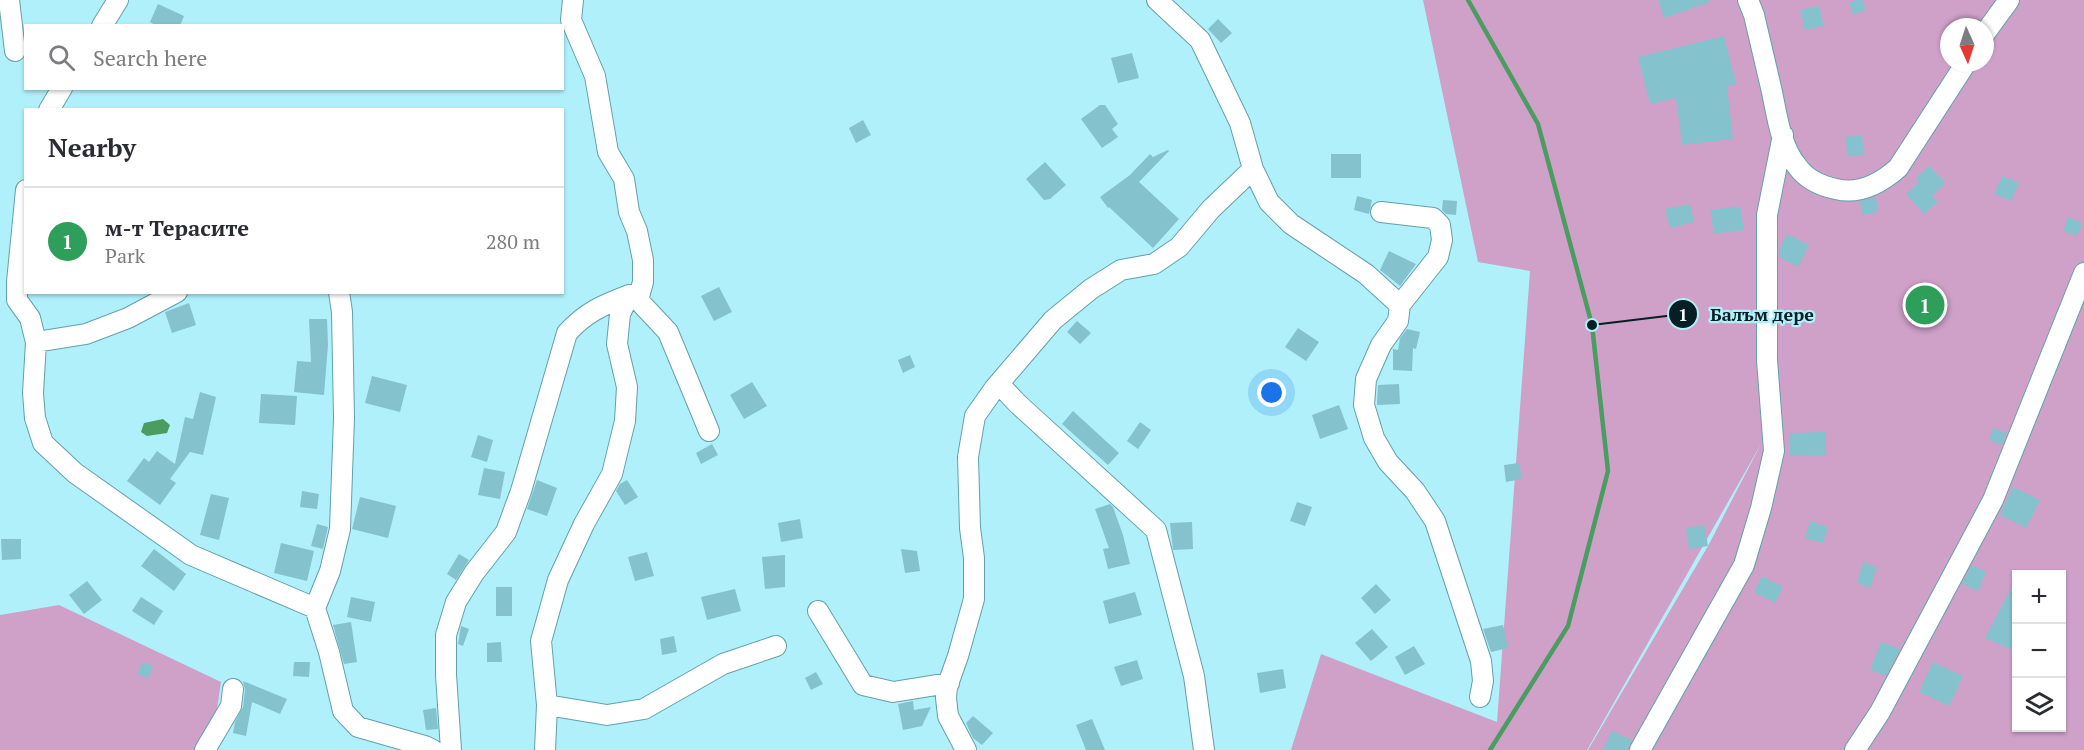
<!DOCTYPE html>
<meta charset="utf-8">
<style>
:root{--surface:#fff;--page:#f2f2f3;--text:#2b2b33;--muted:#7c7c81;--line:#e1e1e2;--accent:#0f766e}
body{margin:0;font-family:"PT Serif",serif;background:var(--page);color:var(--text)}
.controls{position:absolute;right:18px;bottom:18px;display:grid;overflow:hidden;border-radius:0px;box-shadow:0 2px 4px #0004}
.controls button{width:54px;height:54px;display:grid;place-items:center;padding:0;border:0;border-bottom:2px solid var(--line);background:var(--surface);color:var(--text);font:30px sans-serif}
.compass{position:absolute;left:1940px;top:18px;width:54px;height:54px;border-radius:50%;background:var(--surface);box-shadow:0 2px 4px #0004;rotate:177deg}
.you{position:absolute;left:1272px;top:393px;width:21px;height:21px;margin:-15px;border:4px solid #fff;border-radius:50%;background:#1a73e8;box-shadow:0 0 0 9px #1a73e833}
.badge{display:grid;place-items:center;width:39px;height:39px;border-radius:50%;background:var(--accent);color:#fff;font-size:20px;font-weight:700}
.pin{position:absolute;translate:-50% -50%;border:3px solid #fff;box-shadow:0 2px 6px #0006}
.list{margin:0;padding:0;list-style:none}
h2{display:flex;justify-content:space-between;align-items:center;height:78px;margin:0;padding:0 24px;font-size:26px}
h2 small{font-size:20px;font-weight:400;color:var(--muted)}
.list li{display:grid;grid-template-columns:39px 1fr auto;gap:18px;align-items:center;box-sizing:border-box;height:108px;padding:0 24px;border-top:2px solid var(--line)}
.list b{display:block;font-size:22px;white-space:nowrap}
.list p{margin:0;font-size:20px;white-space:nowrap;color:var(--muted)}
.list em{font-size:20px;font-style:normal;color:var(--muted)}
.icon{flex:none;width:33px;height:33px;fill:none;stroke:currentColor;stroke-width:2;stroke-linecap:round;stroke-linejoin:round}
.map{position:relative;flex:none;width:2084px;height:750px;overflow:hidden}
.search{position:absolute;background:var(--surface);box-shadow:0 2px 4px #0004;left:24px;top:24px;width:540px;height:66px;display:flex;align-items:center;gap:15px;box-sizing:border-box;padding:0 21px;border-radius:0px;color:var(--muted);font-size:22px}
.panel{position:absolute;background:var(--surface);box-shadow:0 2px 4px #0004;left:24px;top:108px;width:540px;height:186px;border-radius:0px}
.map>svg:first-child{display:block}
</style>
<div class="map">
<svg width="2084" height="750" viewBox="0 0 2084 750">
<rect width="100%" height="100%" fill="#b0f0fb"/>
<path fill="#cfa1c9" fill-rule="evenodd" d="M1423,0H2084V750H1588L1708,546L1761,444L1587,750H1291L1321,654L1497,722L1530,271L1478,262ZM1949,27H1985V63H1949ZM2016,574H2062V728H2016Z
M59,605L221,682L211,750H0V615Z"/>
<path fill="#4a9c60" d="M163,419L170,425L167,433L147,436L141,432L144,423Z"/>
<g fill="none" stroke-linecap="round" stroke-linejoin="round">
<path stroke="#4a9c60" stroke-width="4.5" d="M1468,0L1538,124L1592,325L1608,471L1568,626L1490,750"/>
</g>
<path fill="#84c2cd" d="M1658,0H1709L1710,2L1664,18Z
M1856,0H1862L1866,10L1853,15L1849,3Z
M158,4L184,16L180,26H157L150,22Z
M1819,6L1824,26L1805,30L1800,10Z
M1218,19L1232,33L1221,43L1208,29Z
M1724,36L1736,84L1727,86L1733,139L1682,145L1676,98L1650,104L1638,57Z
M1132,53L1139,78L1118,83L1111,58Z
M1100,105H1105L1118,124L1112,129L1118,137L1102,148L1081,119Z
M863,120L871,135L856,143L849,128Z
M1862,135L1864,155L1847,156L1846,137Z
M1168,150L1169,151L1139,182L1179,219L1153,248L1109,207L1108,208L1100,197L1130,175L1150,154L1153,157Z
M1331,154H1361V178H1331Z
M1045,162L1066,185L1050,199L1044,200L1026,179Z
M1929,166L1946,183L1932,196L1938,202L1924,214L1906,194L1919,182L1916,178Z
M2002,176L2019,183L2011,201L1994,194Z
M1357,196L1372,200L1369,214L1354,210Z
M1876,197L1878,212L1862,215L1860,201Z
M1443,200L1457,201L1456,215L1446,214L1442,210Z
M1690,204L1694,222L1670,228L1665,209Z
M1740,206L1744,230L1714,234L1710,210Z
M2068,217L2082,223L2077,236L2063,231Z
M1787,234L1809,245L1798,267L1779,257V250Z
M1389,251L1416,264L1400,286L1380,270Z
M719,287L732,312L714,321L701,296Z
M189,303L196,325L172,333L165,312Z
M309,319H327L328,345L324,395L294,392L297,361L311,362Z
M1077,321L1091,333L1080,344L1067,332Z
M1298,328L1319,342L1306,361L1285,347Z
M1407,329L1420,332L1416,349L1413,348L1412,371L1393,370V349L1398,350L1400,338Z
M910,355L915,367L903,373L898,360Z
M372,376L407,385L400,412L365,403Z
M752,382L767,406L744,419L730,395Z
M1399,384L1400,404L1377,405L1378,385Z
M200,392L216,397L203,455L190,452L170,479L176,483L160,505L127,481L144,458L149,462L157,451L175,464L185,417L193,419Z
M261,394L297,396L295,425L259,423Z
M1339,405L1348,429L1320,439L1312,415Z
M1073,411L1119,453L1108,465L1062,424Z
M1140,422L1151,430L1138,449L1127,441Z
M1993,428L2007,433L2002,445L1989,440Z
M1826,432V455L1790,456V433Z
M478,435L493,440L487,462L471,457Z
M712,444L718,455L701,464L696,453Z
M1519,463L1522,479L1506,482L1504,465Z
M484,468L505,472L500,499L478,495Z
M537,480L557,488L547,516L527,509Z
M627,480L638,497L625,505L616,491L620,484Z
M2013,487L2040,500L2026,528L2000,515Z
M302,491L319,494L317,509L300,507Z
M211,494L229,498L219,540L200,535Z
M360,497L396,506L388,538L352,529Z
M1297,502L1312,507L1305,526L1290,521Z
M1110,504L1113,507L1123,535L1130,564L1108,569L1103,549L1109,548L1095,509Z
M800,519L803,538L781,542L778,523Z
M1810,521L1828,527L1823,543L1805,538Z
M1192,522L1193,549L1173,550L1170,523Z
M317,524L328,527L323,549L311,546Z
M1704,525L1708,546L1689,549L1686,528Z
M1,539H21V559L2,560Z
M281,543L314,551L307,581L274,573Z
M154,549L186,574L174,591L141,566Z
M901,549L917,551L920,571L905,573Z
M647,552L654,576L635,581L628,557Z
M459,554L469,560L456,580L447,574Z
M785,555V587L765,589L762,557Z
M1863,562L1877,567L1870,588L1857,583Z
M1972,565L1986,572L1978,591L1962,584Z
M1762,576L1783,587L1775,603L1754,592Z
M2016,579V640L2012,650L1985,638Z
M87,581L102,600L84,614L69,595Z
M1376,584L1391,600L1375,614L1361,598Z
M496,587H512V616H496Z
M735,589L741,611L707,620L701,597Z
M1135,592L1142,615L1109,624L1103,601Z
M141,597L163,611L154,625L132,611Z
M351,597L375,602L371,622L347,617Z
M351,622L357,662L344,664L333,625Z
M1503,625L1508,648L1491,652L1483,629Z
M461,626L469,629L463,646L458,644Z
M1372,629L1388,647L1371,661L1355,643Z
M674,636L677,652L662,655L660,639Z
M501,642L502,662H487V643Z
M1881,642L1900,649L1886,676L1870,670Z
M1414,646L1425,664L1405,675L1395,657Z
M1137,660L1143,679L1121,686L1114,667Z
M142,662L153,666L148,678L137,674Z
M294,662H310L309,677L293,676Z
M1933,662L1963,676L1949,706L1919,692Z
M1283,669L1286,688L1260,693L1257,673Z
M816,672L823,684L811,690L805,678Z
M243,681L287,699L280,714L252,702L246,736L233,733L235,722L243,707L245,690Z
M913,701L914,710L931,707L922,726L903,730L898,704Z
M436,708L438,729L426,730L423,710Z
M973,716L993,733L982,745L973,738L966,723Z
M1092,719L1105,750H1086L1076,725Z
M1612,731L1632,740L1627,750H1603Z"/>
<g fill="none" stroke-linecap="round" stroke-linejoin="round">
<defs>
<path id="minor" d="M9,0L15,51
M573,0L571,20L595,76L608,152L624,179L629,212L637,231L643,260V282L638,300L668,332L709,431
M1157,0L1200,40L1240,123L1253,169L1269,202L1291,224L1366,274L1400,305
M1748,0L1754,15C1760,41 1766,66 1772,92C1777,116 1781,147 1797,166C1806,179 1821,186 1836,189C1860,195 1881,183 1898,168L1966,63
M102,26L118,0
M1985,33L2009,0
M49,110L62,88
M26,190L17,282V300L30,318L36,342L33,393L35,418L43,443L75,473L191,555L315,608
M1381,212L1433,218L1440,225L1442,240L1438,257L1400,305L1398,321L1381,345L1366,379L1364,405L1374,438L1388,462L1415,491L1435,521L1481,661L1483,681L1480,697
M339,292L342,312L344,418L340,529L330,571L315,608L329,652L343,711L358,727L425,746L433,750
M36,342L86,334L128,318L177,292
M999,384L1018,404L1156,530L1194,676L1204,750
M818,611L863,685L893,692L949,683
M547,705L607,715L644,709L723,664L776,646
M205,750L231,706L233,689
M451,750L446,675V635L456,602L474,573L506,532L521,491L567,333C586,312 603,305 629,295L638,300
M545,750L547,705L541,641L558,580L584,524L612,474L625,421L627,387L617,344L620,314L629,295
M966,750L948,716L946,698L947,687L958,656L974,599V558L970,528L968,457L975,416L994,389L1053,320L1091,289L1121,270L1154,264L1179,247L1211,209L1253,169
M1640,750L1744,565L1761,508L1774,451L1767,360V215L1783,135
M1855,750L1880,712L1993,500L2084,273"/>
</defs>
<use href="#minor" stroke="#62a0ab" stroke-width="22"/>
<use href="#minor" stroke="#fff" stroke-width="20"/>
</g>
<path fill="none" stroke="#051f24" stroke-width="2" d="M1592 325L1683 314"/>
<g fill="#051f24" stroke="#b0f0fb" stroke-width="2">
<circle cx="1592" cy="325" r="6"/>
<circle cx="1683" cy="314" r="15"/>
</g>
<g font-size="18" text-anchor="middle" font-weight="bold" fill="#fff">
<text x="1683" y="321">1</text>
</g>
<g font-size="18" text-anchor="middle" font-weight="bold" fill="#051f24" stroke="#b0f0fb" stroke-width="4.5" stroke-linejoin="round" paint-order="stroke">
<text x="1762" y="321">Балъм дере</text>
</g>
</svg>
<div class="controls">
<button>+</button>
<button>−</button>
<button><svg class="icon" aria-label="layers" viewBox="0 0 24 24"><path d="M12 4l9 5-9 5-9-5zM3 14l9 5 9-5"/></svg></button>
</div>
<svg class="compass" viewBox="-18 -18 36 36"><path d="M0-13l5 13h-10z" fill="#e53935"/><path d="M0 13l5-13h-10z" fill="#7c7c81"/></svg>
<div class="you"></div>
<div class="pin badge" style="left:1925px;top:305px;background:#2e9e5b">1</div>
<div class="search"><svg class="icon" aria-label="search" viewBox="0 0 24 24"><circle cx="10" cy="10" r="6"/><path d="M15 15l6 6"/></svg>Search here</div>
<section class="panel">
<h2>Nearby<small></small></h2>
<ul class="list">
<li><span class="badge" style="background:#2e9e5b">1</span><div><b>м-т Терасите</b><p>Park</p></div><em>280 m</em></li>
</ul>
</section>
</div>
